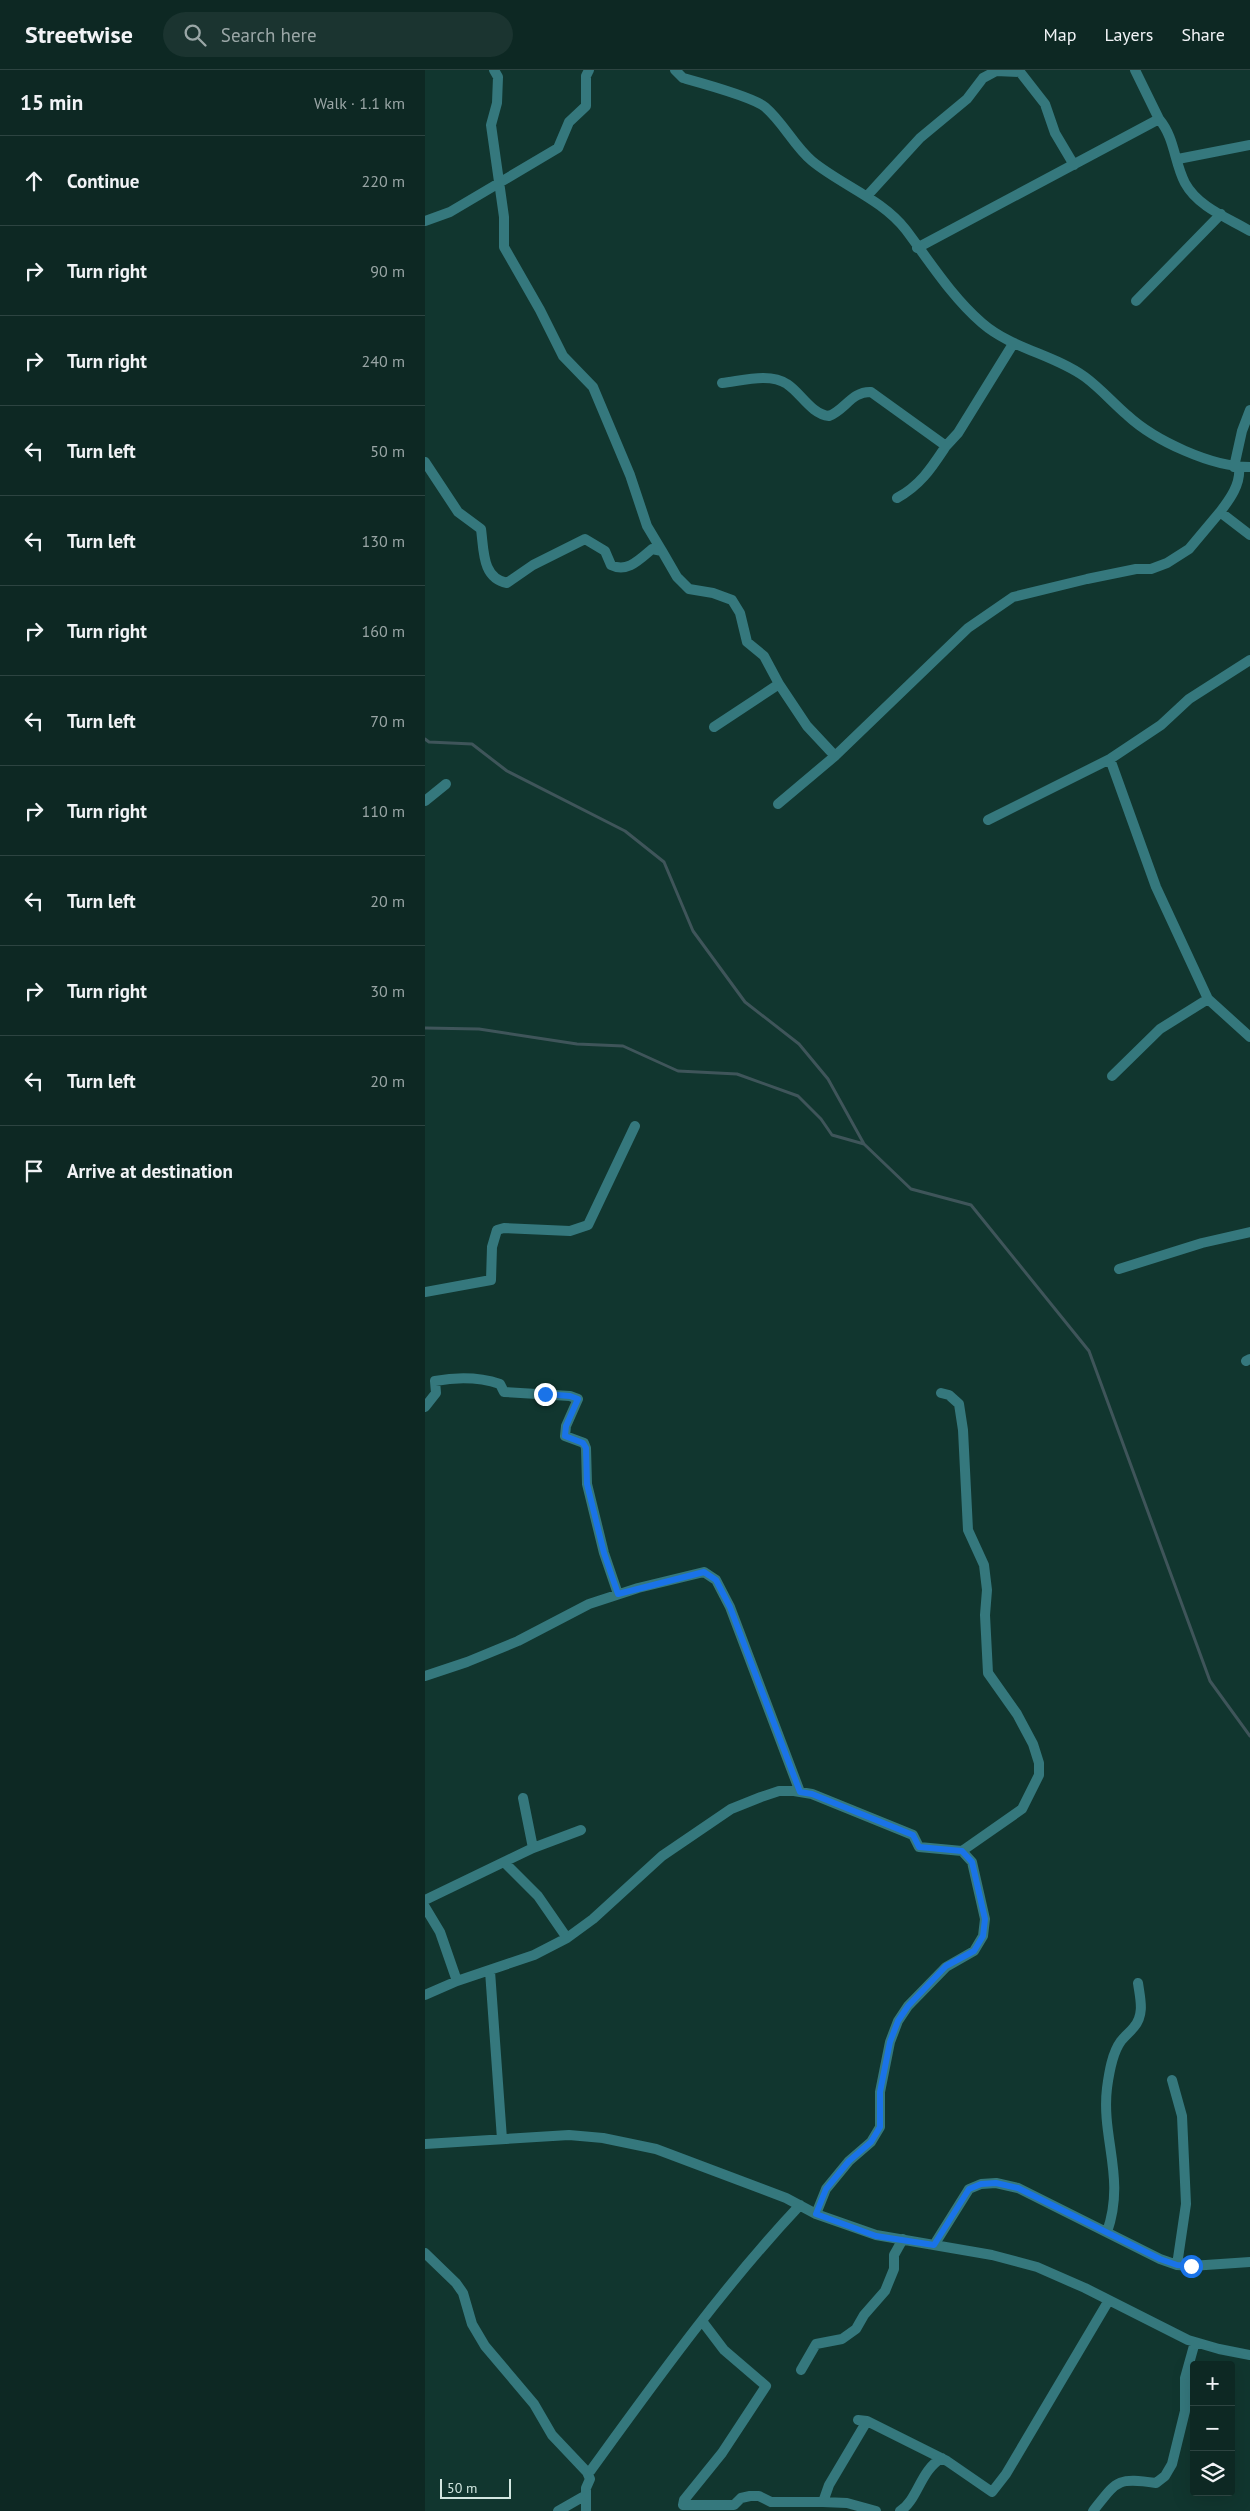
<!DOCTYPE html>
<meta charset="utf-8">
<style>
:root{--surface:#0d2823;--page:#1b3430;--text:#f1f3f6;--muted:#9aa6a6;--line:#2d4441}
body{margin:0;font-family:"PT Sans",sans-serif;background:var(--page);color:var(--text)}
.controls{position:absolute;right:15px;bottom:15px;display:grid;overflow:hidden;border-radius:5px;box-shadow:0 5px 20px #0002}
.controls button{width:45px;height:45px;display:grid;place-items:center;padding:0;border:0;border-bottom:1px solid var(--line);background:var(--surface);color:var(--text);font:25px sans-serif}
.scale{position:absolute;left:15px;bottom:12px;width:71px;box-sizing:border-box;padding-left:5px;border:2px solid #d3e7e1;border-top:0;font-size:14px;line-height:18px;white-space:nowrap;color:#d3e7e1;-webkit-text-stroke:4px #11362f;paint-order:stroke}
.stop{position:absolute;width:15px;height:15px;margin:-11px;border:4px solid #1a73e8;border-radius:50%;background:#fff}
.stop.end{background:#1a73e8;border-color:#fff;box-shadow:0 1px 5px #0008}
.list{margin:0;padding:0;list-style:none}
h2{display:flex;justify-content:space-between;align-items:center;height:65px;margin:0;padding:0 20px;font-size:21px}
h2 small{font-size:16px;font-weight:400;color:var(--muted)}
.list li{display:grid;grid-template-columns:32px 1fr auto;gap:15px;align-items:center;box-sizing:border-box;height:90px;padding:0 20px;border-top:1px solid var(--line)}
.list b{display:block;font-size:19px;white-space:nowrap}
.list em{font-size:16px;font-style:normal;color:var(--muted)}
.icon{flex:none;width:28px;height:28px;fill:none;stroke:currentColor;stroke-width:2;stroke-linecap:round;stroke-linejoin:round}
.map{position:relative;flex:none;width:825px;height:2441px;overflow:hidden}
header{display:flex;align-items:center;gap:30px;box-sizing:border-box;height:70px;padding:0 25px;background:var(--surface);border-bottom:1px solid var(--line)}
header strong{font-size:24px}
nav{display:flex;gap:28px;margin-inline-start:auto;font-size:18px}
.search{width:350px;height:45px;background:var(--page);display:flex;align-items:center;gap:12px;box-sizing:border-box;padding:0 18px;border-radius:28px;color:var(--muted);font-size:19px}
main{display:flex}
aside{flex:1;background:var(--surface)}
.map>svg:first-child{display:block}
</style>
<header>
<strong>Streetwise</strong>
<div class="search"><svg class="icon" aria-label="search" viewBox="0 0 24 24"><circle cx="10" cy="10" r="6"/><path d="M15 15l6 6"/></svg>Search here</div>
<nav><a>Map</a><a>Layers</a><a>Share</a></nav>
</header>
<main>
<aside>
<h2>15 min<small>Walk · 1.1 km</small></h2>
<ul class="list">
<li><svg class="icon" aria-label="ahead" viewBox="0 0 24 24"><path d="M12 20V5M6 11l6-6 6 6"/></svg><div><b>Continue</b></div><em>220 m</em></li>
<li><svg class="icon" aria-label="right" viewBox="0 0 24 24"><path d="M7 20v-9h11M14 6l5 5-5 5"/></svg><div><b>Turn right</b></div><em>90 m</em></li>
<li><svg class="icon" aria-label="right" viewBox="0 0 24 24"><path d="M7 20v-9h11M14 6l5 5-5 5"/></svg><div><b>Turn right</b></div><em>240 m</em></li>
<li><svg class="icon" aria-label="left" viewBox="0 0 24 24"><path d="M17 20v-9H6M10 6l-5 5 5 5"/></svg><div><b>Turn left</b></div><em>50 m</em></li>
<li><svg class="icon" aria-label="left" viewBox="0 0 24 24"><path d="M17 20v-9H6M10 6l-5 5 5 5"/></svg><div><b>Turn left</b></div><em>130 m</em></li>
<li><svg class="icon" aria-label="right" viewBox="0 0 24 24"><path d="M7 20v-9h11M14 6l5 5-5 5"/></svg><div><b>Turn right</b></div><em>160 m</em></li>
<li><svg class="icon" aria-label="left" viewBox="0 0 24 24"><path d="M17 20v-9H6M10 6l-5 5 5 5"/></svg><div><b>Turn left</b></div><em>70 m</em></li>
<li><svg class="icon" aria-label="right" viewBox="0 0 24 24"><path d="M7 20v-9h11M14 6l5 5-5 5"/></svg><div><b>Turn right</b></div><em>110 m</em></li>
<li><svg class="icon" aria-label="left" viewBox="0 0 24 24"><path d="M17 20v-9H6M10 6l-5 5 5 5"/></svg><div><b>Turn left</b></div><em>20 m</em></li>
<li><svg class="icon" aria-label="right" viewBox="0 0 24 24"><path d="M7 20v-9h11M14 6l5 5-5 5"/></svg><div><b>Turn right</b></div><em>30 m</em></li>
<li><svg class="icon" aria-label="left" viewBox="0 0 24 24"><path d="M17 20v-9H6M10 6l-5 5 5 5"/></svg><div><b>Turn left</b></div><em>20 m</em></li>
<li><svg class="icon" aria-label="arrive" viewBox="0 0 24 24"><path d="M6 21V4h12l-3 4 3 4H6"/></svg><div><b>Arrive at destination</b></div></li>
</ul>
</aside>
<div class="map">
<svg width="825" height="2441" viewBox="0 0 825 2441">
<rect width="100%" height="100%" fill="#11362f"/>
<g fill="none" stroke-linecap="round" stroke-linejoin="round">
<path stroke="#3f555a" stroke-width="3" d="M0,669L4,672L47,674L82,701L200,761L239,792L268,861L320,932L374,974L403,1009L439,1074L486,1119L546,1135L664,1281L785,1611L825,1666
M0,958L54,959L152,974L198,976L253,1001L312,1004L373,1026L396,1049L407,1065L439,1074"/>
<path stroke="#35787d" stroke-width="10" d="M69,0L73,7L72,33L66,55L79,147V177L115,240L138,286L168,317L205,405L222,456L237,481
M250,0L258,8C276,13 328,27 340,37C358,52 369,76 387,91C416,115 457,129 481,160C505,192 527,227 557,253C587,279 628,284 660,307C675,318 688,333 702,345C730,371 787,397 825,397
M734,49C750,68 749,92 760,113C773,137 803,148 825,161
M753,89L825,75
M442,126L495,68L542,29L558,8L571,1L595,2L620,34L630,63L649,95
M0,151L25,142L133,78L144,52L161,36V6L164,0
M492,178L734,49L710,0
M711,231L796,144
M297,313C316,311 345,302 362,314C376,323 386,344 404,346C420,340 427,321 446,322L521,376L533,363L588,274
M0,392L33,442L56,459C59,481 57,508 82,513L108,495L160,469L180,481L186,495C202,503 214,490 227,479L237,481L252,507L264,519L288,523L307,530L315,543L322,572L339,586L354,614L382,656L410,686
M809,397L817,361L825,340
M472,428C496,415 507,397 521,376
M795,442C805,429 816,414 814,397
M289,657L354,614
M685,689L731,817L783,929L825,967
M0,731L21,714
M353,734L410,686L543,558L588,527L662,509L711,499H726L742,493L764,479L795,442L825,465
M563,750L685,689L736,655L764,629L825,590
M687,1006L735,959L783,929
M694,1199L777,1173L825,1162
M0,1222L66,1210L67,1177L72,1160L79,1158L145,1161L163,1155L210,1056
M821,1291L825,1289
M516,1323L524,1325L534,1334L538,1360L543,1460L559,1495L562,1520L560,1545L563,1603L592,1644L608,1674L614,1693V1705L597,1739L537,1781
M0,1337L11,1323L10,1311C32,1307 54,1307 75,1314L79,1322L145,1326L153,1329L141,1356L140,1366L159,1373L161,1378L162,1414L179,1483L193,1524
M0,1606L42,1592L93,1571L164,1534L213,1518L279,1502L291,1510L305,1537L375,1722
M98,1728L108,1778L156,1760
M79,1792L113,1826L142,1868
M0,1830L108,1778
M0,1837L15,1862L32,1911
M65,1901L77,2069
M0,1925L32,1911L109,1885L142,1868L168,1849L237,1786L306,1739L336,1727L354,1721H369L387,1724L488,1765L494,1777L537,1781L547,1792L560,1849L558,1866L549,1881L521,1897L483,1936L473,1951L465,1972L455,2022V2057L446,2072L424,2091L401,2119L391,2144
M747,2010L757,2046L761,2134L752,2195
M0,2074L144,2065L178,2068L231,2079L361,2128L391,2144L451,2165L567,2185L612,2197L660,2218L763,2270L794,2279L825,2285
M682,2162C701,2108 676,2068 682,2018C684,2003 687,1983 696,1971C700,1966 705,1962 709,1957C720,1944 715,1928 713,1913
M509,2175L544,2119L556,2114L571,2113L593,2118L735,2189L752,2195L766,2196L825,2192
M0,2183L31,2213L38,2223L47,2254L60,2276L109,2334L127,2365L162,2402L165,2409L161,2418V2441
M277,2251L299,2280L341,2316L297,2383L259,2430L258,2435H309L316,2428L325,2426H334L346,2432H398L404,2415L442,2351
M376,2300L391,2274L417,2269L431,2259L439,2245L460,2221L469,2199V2185L478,2169
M433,2350L442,2351L522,2391L567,2422L581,2404L684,2230
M162,2402L166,2400C232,2309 298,2217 375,2135
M398,2432L422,2433L451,2441
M133,2441L161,2425
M475,2441C493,2430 495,2400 517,2388
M668,2441C692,2411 691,2407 731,2413L740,2406L747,2394L760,2341V2308L770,2272"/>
</g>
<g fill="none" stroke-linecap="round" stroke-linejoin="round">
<path stroke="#1a73e8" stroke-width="6" d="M120,1324L145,1326L153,1329L141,1356L140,1366L158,1373L161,1378L162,1414L179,1483L193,1524L279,1502L291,1510L305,1537L375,1722L387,1724L488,1765L494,1777L537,1781L547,1792L560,1849L558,1866L549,1881L521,1896L483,1936L473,1951L465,1972L455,2022V2057L446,2072L424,2091L401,2119L391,2144L451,2166L509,2175L544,2119L556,2114L571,2113L593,2118L735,2189L752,2195L766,2196"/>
</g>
</svg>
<div class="controls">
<button>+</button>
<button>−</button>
<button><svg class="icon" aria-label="layers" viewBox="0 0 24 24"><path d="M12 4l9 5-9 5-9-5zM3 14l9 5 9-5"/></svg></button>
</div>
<div class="scale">50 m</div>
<div class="stop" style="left:766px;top:2196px"></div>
<div class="stop end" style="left:120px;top:1324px"></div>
</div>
</main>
